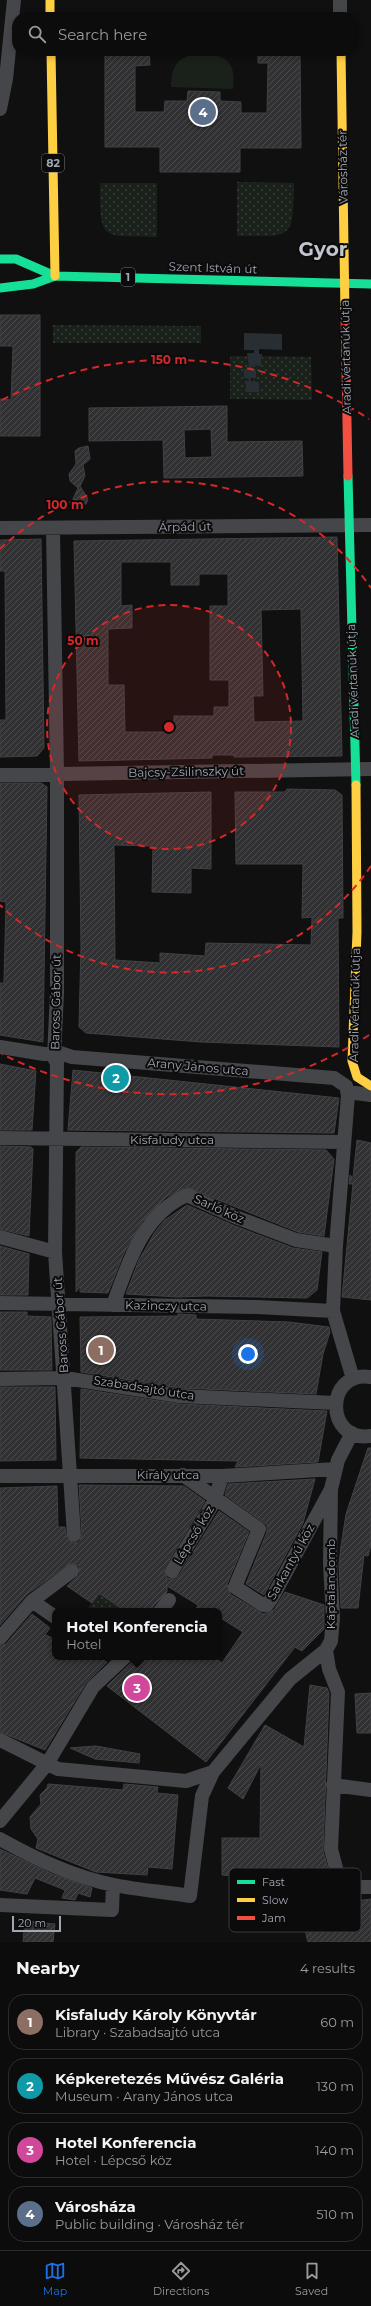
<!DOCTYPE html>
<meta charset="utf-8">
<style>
:root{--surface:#0c0c0d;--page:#151516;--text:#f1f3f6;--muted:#9a9b9d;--line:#2c2c2e;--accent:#1a73e8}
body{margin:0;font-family:Montserrat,sans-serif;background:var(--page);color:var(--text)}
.scale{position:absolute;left:12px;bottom:10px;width:49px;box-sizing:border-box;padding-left:4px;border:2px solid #a1a6b2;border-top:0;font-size:11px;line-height:14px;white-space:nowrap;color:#a1a6b2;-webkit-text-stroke:3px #0b0b0c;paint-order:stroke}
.you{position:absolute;left:248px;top:1354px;width:14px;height:14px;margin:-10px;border:3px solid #fff;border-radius:50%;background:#1a73e8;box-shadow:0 0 0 6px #1a73e833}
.badge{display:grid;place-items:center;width:26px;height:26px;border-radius:50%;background:var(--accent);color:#fff;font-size:13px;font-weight:700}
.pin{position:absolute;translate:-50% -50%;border:2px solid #fff;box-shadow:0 1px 4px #0006}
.popup{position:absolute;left:52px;top:1608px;width:170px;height:52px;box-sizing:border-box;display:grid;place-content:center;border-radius:8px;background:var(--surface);filter:drop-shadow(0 1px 3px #0005);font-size:13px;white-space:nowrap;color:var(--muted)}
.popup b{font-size:15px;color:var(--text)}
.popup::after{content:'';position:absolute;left:50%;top:100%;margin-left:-8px;border:8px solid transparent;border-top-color:var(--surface)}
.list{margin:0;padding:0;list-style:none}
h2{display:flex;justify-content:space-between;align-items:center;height:52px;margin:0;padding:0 16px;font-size:17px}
h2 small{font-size:13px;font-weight:400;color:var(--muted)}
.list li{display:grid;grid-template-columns:26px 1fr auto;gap:12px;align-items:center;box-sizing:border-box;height:56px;margin:0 8px 8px;padding:0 8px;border:1px solid var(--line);border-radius:16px}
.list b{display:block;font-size:15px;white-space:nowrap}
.list p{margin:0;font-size:13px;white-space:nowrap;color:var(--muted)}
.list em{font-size:13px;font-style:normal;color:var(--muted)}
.icon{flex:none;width:22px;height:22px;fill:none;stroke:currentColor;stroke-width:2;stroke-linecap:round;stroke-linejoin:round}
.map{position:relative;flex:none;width:371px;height:1942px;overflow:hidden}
.search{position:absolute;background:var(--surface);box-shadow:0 2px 6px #0003;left:12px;right:12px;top:12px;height:44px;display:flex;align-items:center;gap:10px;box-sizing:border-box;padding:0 14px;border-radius:16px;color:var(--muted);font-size:15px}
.sheet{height:308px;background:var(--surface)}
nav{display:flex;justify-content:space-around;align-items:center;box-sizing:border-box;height:56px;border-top:1px solid var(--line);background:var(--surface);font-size:11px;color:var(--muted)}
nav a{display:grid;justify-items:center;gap:2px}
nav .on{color:var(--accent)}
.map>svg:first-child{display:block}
</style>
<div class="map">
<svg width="371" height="1942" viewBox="0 0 371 1942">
<defs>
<pattern id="grass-dots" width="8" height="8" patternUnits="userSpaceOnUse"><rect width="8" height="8" fill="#1a211b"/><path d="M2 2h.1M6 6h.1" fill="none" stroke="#383e3a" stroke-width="1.8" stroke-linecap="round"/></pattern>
<pattern id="building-hatch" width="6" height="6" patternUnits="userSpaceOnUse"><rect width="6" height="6" fill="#313133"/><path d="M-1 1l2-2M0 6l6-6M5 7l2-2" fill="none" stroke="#4c4c4e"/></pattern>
</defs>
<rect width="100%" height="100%" fill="#101011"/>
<path fill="url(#grass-dots)" d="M237,182L294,183C293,241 293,236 237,236Z
M100,183H157V237C100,236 100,241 100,183Z
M53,325L201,326V343H53Z
M230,356H247L249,369H244V378L249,379V381H246V392H258C249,380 253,380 252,365H261L262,356L311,357L312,400L230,399Z
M99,1593L125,1611H86Z"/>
<path fill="#1a211b" d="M202,52C227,56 236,62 233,89L171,87C171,63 179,57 202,52Z"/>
<path fill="#272e34" d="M244,333L282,334V350L259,349V354H262L261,366L252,365L253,369H256V378H251V381L259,382V392H246V381H249V379L244,378V369H249L247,353H254V350H244Z"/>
<path fill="url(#building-hatch)" stroke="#404144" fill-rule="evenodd" d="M105,51H149L150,65L135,66V112H164L165,101H187L188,91L220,92V101L241,102V113H267L268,63H258V51H300L301,148H240V172H160V147H105Z
M0,315H40V436H0V399L11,400L13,346H0Z
M227,406V442L302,441L303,476L164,478L163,440L89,441V408ZM211,429L212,457L185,458L184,430Z
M88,446L90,459L83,465L85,476L80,486L88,499L86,504L79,506L75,504L73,499L78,488L70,481L69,474L76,464L75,451L79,448Z
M337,537L342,756L234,757V755H212V758L79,761L74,541ZM121,562H171V585H199V574H228V606H210V680H229V707H214V716H174V732H125L124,685H108V629L132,628V605L121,606ZM301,609L303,721L254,722L253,696H263L261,610Z
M41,539L44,748L37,756L0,757V720H6L5,571H0V540Z
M0,783H41L47,787L43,1042L0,1035V983H4L6,902L0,901Z
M287,789L335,790L342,795L343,918H338L339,1047L201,1042L86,1033L79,1027L81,946L79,795L211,792V869L191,868V893L152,892L153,846L114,845L115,960L160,963V953L205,956L206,943L311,945L312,917L302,918L303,864H236L235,792H285Z
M0,1064L36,1071L32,1130H0Z
M73,1070L339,1098L334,1133L68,1130Z
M357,1140L371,1143V1300L342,1297L353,1184H349L350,1175L353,1178Z
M0,1146L31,1147L33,1149L29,1236L0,1229Z
M81,1147L326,1150L334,1159L324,1236L298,1232L186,1187L166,1197L142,1222L124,1253L108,1293L80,1292V1286L76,1292V1152Z
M187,1205L235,1226L293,1248L322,1252L317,1290L307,1298L206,1296L178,1297L126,1294L139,1260L155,1232L165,1220Z
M0,1246L29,1254L28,1295H0Z
M0,1312H27V1316L51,1317L52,1370H0Z
M178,1314L196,1315V1319L289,1322L329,1327L330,1332L323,1354L316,1394L180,1388L81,1372L80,1317L178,1316Z
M0,1387H55L56,1460L0,1461Z
M81,1389L179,1404L327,1411L318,1462L235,1467L238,1461L80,1458Z
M368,1448H371V1545L368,1556L364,1555L358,1608H341L339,1564L341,1546L346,1514Z
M315,1479L303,1523L264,1595L246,1584L267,1532V1525L225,1495L228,1484Z
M79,1485L184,1486L205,1501L165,1567L164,1571L167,1578L172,1579L179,1575L219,1511L249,1532L227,1584L230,1594L263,1614L274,1610L285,1592L324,1605V1629L302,1651L295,1647L206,1762L107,1686L131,1663L133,1657H165L164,1663L168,1657H213L222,1663L243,1632L219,1617V1611H195L198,1605L167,1586V1592L153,1606L152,1611H125L99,1593L92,1603L67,1586L80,1574L79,1566L71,1563L27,1594L0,1625V1488L57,1486L58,1527H65L67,1539L74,1543L79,1542L82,1535Z
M32,1614L50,1628L45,1635L55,1639V1657H96L107,1662L86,1683L45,1750L0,1732V1646L6,1644Z
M310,1685L327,1688L329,1693L323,1851L338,1903L371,1899V1942H308L298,1902L286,1897L284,1886L257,1887L242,1877L222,1875V1838H260L261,1764L243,1799L228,1788L265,1725L304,1747Z
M371,1693V1733H357L355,1694Z
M96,1746L140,1754L139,1763L95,1759L70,1748Z
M48,1784L123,1790L124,1784L158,1787L157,1793L178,1795L172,1869L148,1867L147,1875L96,1872L36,1848L38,1839L31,1829L30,1817L41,1804L40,1795L47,1788Z
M0,1849L52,1874L92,1888L90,1897L78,1893L75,1900L62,1898L65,1890L35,1878L27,1894L0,1890Z
M25,1921L55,1924L53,1942H23Z"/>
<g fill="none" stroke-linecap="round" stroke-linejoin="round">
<path stroke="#454649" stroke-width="14" d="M340,0V17
M0,109L6,79L14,0
M0,528L371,525
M53,528L57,773V992L54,1058L57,1063L55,1252L74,1535
M0,775L371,769
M0,1047L44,1054L60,1053L72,1057L334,1078L346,1086L348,1095L336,1246L333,1311L353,1379
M348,1092L371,1095
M0,1138L344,1142
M0,1237L55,1252
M0,1303L257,1307L333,1311
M113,1305C128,1263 143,1214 187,1195L238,1218L296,1240L336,1246
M371,1377C324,1370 325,1443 371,1436
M0,1379L65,1378L179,1396L335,1403
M183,1475L259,1529L235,1587L263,1605H267L272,1598L330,1491
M0,1476H222L335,1469
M172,1571L214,1502L222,1476
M32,1601L55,1617
M160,1611L169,1600
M0,1638L32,1601L72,1571
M326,1650L329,1669L338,1692L331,1849L341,1887H371
M0,1740L58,1769L186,1781L213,1772
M333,1785L371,1790
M0,1821L47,1764L93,1687L125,1657
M0,1839C36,1859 73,1877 114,1885C139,1890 165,1892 190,1896L202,1796L213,1772L290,1679L326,1650L331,1641L333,1618L330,1563L331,1489L338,1460L352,1433
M0,1905L112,1910L113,1885"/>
<path stroke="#16e098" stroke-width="9" d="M0,259H16L55,276
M0,288L33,284L55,276L371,284
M348,476L356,785"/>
<path stroke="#ffcf43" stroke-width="9" d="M50,0V17
M51,51L55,276
M341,51L345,313
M356,785L357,932L352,1061L357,1077L371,1086"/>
<path stroke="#f24e42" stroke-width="9" d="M345,313L348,476"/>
</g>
<circle cx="169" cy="727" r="122" fill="#d62828" fill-opacity=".12"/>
<g fill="none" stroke="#d62828" stroke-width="2" stroke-dasharray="7 5">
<circle cx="169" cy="727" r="122"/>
<path d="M371 866A245 245 0 0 1 0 905M0 549A245 245 0 0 1 371 588"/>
<path d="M369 1035A367 367 0 0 1 2 1054M2 400A367 367 0 0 1 369 419"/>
</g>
<g text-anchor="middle" stroke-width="4" stroke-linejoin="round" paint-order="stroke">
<g fill="#0b0b0c" stroke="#747880" stroke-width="1">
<rect x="42" y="154" width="22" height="18" rx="3"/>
<rect x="121" y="268" width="14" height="18" rx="3"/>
</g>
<g font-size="11" font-weight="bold" fill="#a1a6b2">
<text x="53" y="167">82</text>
<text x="128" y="281">1</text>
</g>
<g font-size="12" fill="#a1a6b2" stroke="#0b0b0c">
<text transform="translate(343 167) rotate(-91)" y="4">Városház tér</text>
<text transform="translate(213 268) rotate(2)" y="4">Szent István út</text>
<text transform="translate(346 357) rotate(-91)" y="4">Aradi vértanúk útja</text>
<text transform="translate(185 527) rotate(-1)" y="4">Árpád út</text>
<text transform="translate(353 681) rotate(-92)" y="4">Aradi vértanúk útja</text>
<text transform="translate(186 772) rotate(-1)" y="4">Bajcsy-Zsilinszky út</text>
<text transform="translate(56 1002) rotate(-89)" y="4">Baross Gábor út</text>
<text transform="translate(355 1005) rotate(-89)" y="4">Aradi vértanúk útja</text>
<text transform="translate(198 1067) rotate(5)" y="4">Arany János utca</text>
<text x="172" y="1144">Kisfaludy utca</text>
<text transform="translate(219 1209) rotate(24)" y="4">Sarló köz</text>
<text transform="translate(166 1306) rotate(1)" y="4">Kazinczy utca</text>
<text transform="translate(61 1325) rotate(-94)" y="4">Baross Gábor út</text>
<text transform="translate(144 1388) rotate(9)" y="4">Szabadsajtó utca</text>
<text x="168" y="1479">Király utca</text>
<text transform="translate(194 1535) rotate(-59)" y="4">Lépcső köz</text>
<text transform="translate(291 1562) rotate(-61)" y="4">Sarkantyú köz</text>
<text transform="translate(331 1584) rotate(-90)" y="4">Káptalandomb</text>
</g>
<g font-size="20" font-weight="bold" fill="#c2c5ce" stroke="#0b0b0c">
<text x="323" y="256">Gyor</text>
</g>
</g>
<rect x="229" y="1868" width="132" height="64" rx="6" fill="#0b0b0c" stroke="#383a3e" stroke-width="1"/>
<rect x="237" y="1880" width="18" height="4" fill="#16e098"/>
<rect x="237" y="1898" width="18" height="4" fill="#ffcf43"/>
<rect x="237" y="1916" width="18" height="4" fill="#f24e42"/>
<g font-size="11" fill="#a1a6b2">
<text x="262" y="1886">Fast</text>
<text x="262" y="1904">Slow</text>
<text x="262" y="1922">Jam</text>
</g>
<circle cx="169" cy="727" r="6" fill="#d62828" stroke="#0b0b0c" stroke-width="2"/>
<g font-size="12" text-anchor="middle" font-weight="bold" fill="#d62828" stroke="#0b0b0c" stroke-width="4" stroke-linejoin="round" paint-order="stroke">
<text x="169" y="364">150 m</text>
<text x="65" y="509">100 m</text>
<text x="83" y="645">50 m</text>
</g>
</svg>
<div class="scale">20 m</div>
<div class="you"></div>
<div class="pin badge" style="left:101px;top:1350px;background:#8d6e63">1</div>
<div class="pin badge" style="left:116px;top:1078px;background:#0f9aa8">2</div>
<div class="pin badge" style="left:137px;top:1688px;background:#d1479c">3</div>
<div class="popup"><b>Hotel Konferencia</b>Hotel</div>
<div class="pin badge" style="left:203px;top:112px;background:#5c6f8a">4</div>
<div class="search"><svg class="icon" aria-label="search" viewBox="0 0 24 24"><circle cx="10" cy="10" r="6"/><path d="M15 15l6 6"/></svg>Search here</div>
</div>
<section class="sheet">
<h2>Nearby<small>4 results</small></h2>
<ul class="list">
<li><span class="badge" style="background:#8d6e63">1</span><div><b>Kisfaludy Károly Könyvtár</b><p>Library · Szabadsajtó utca</p></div><em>60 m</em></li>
<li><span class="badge" style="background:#0f9aa8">2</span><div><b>Képkeretezés Művész Galéria</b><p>Museum · Arany János utca</p></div><em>130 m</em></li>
<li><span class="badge" style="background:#d1479c">3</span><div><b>Hotel Konferencia</b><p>Hotel · Lépcső köz</p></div><em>140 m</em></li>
<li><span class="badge" style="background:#5c6f8a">4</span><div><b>Városháza</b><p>Public building · Városház tér</p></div><em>510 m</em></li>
</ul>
</section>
<nav>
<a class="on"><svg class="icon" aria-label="map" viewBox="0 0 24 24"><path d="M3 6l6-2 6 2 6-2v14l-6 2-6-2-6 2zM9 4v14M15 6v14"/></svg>Map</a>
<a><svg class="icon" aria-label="directions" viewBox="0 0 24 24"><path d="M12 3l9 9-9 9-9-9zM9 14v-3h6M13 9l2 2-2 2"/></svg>Directions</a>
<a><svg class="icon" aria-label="saved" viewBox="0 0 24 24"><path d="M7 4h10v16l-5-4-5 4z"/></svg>Saved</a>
</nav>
